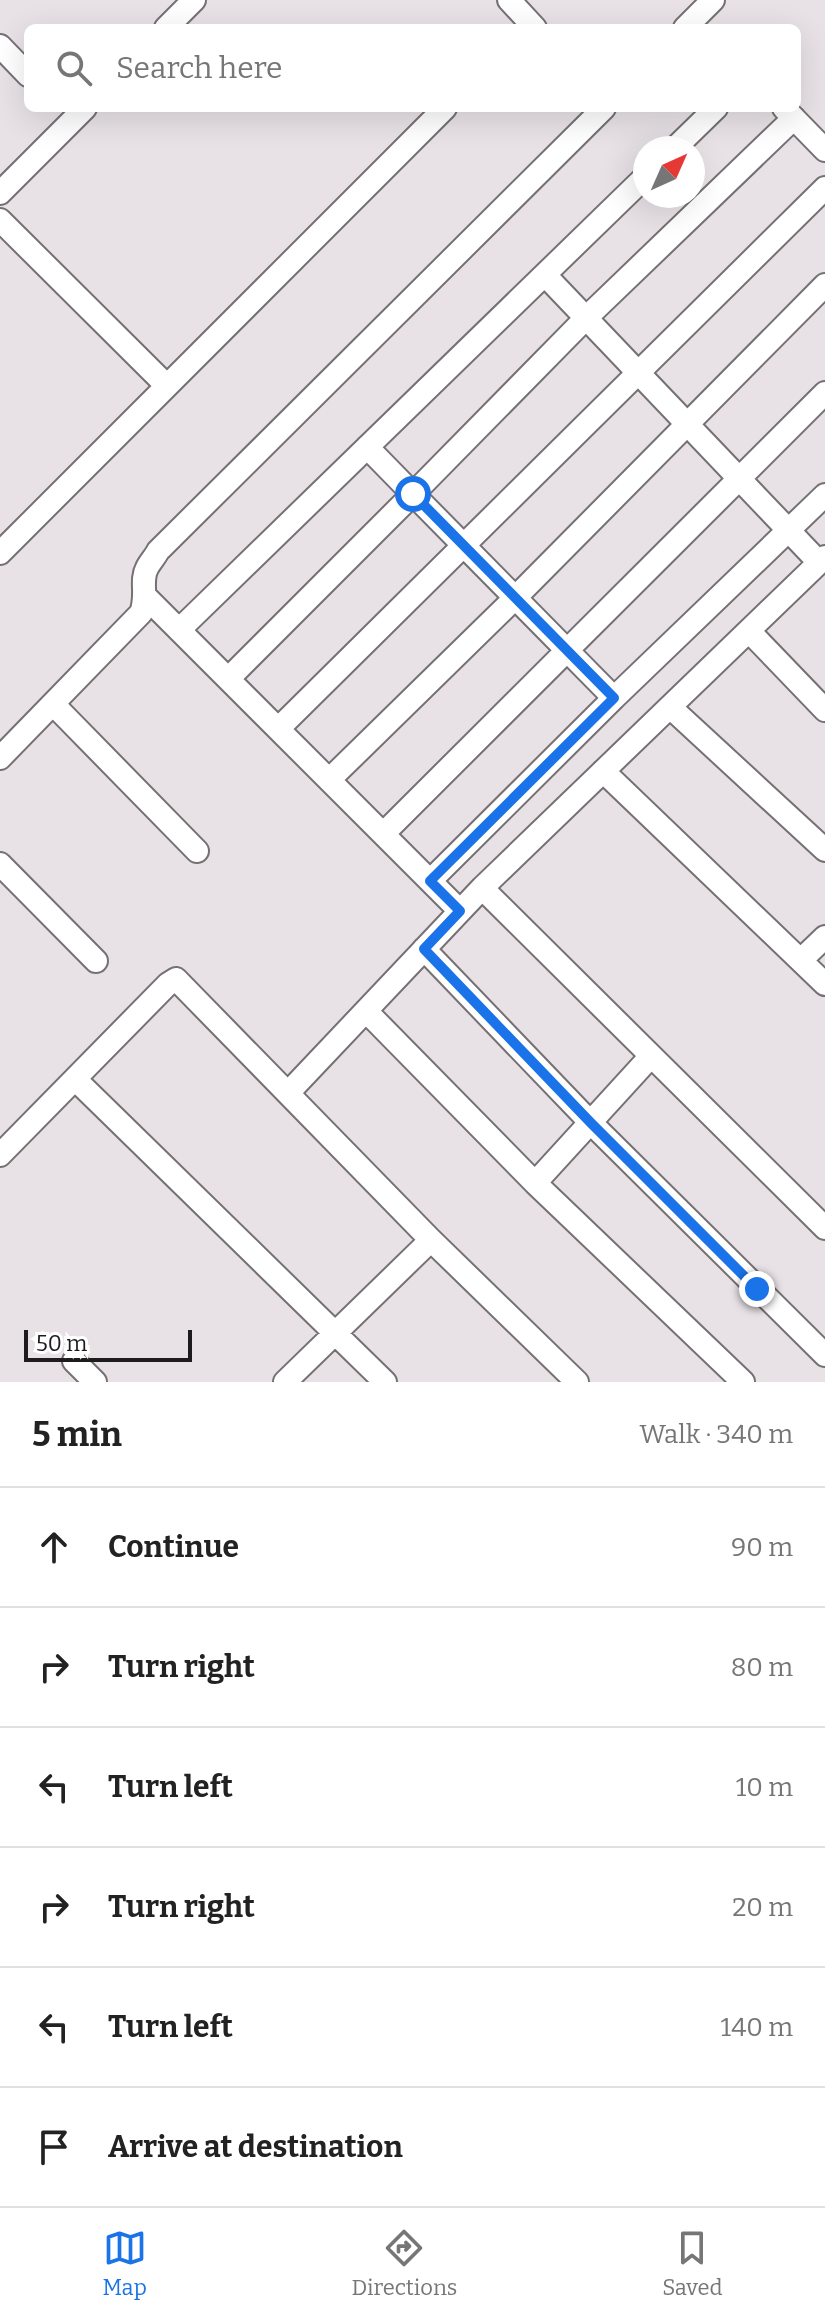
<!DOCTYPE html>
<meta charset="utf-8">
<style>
:root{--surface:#fff;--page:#f6f6f6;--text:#222;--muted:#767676;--line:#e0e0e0;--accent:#1a73e8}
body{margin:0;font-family:Bitter,serif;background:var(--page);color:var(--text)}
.compass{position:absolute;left:633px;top:136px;width:72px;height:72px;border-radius:50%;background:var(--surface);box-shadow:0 8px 32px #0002;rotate:45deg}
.scale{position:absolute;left:24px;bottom:20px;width:168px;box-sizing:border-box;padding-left:8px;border:4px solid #1d1b1c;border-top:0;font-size:22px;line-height:28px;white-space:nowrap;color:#1d1b1c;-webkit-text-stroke:6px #fff;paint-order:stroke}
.stop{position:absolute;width:24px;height:24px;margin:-18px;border:6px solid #1a73e8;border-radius:50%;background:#fff}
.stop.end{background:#1a73e8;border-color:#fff;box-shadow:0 2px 8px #0008}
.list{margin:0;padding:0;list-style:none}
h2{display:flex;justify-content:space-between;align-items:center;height:104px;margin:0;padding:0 32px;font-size:34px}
h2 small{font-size:26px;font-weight:400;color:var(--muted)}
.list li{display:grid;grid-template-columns:52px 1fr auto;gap:24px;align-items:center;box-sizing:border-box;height:120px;padding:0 32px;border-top:2px solid var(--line)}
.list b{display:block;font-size:30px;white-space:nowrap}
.list em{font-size:26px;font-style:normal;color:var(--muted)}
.icon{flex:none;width:44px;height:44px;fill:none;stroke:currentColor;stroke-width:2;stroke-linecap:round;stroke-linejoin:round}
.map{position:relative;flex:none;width:825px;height:1382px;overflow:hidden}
.search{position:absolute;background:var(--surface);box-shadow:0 8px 32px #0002;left:24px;right:24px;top:24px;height:88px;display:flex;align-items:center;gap:20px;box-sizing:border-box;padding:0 28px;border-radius:12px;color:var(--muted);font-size:30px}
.sheet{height:824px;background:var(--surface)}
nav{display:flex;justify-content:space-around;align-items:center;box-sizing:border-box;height:112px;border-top:2px solid var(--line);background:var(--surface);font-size:22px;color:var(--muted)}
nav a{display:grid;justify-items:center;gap:4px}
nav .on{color:var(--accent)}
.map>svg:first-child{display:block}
</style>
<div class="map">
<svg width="825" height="1382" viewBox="0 0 825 1382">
<rect width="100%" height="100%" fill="#e8e2e6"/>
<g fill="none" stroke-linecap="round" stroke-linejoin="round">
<defs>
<path id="minor" d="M509,0L535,28
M166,28L194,0
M685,28L713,0
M0,46L28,75
M784,108L825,150
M675,148L716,108
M0,193L85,108
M0,220L167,386
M545,275L812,555
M0,553L445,108
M147,598L460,911
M179,630L645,177
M749,631L825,710
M228,679L413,494L367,447
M614,698L825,495
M53,704L197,851
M670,707L825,850
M278,729L825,188
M0,758L141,613C148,595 140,581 147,568C150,562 155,557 158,551L604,108
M603,771L825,984
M329,780L514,599L825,285
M383,834L825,393
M0,864L96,961
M430,881L614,698L413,494L586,318L794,118
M482,888L825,1228
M424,949L591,1123L825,1355
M801,960L825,937
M366,1011L535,1183L743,1382
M76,1080L385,1382
M288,1093L482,888L825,557
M0,1155L168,984L176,979L431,1240L577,1382
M535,1183L651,1056
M74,1361L95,1382
M285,1382L431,1240"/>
</defs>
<use href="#minor" stroke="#757074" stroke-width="26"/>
<use href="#minor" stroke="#fff" stroke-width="22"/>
</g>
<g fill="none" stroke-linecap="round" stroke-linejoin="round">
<path stroke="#1a73e8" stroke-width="10" d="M413,494L614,698L430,881L460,911L424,949L591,1123L757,1289"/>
</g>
</svg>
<svg class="compass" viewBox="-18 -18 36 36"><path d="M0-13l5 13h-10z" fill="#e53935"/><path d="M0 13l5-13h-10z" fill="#767676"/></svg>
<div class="scale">50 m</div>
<div class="stop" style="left:413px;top:494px"></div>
<div class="stop end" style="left:757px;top:1289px"></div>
<div class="search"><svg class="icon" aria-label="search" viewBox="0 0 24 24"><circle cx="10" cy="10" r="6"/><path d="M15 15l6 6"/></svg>Search here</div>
</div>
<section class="sheet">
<h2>5 min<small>Walk · 340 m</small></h2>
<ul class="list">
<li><svg class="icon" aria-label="ahead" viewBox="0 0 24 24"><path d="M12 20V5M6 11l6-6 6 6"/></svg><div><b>Continue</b></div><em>90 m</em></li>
<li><svg class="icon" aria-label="right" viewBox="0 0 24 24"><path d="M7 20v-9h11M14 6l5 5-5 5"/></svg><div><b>Turn right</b></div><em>80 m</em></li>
<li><svg class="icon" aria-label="left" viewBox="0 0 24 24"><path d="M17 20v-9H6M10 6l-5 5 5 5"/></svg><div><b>Turn left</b></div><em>10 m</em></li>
<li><svg class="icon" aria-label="right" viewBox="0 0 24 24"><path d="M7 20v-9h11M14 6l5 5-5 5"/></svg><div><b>Turn right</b></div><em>20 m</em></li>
<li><svg class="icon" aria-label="left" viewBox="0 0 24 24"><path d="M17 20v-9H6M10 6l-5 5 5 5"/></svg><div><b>Turn left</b></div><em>140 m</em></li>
<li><svg class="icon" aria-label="arrive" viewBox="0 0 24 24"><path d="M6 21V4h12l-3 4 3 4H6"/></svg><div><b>Arrive at destination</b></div></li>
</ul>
</section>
<nav>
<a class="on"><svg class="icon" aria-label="map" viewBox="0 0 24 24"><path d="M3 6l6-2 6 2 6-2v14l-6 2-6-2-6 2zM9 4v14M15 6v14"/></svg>Map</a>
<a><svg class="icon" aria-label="directions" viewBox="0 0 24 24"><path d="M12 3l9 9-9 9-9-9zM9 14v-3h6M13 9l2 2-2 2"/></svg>Directions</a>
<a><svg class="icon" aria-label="saved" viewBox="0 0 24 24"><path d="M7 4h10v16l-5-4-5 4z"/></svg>Saved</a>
</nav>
